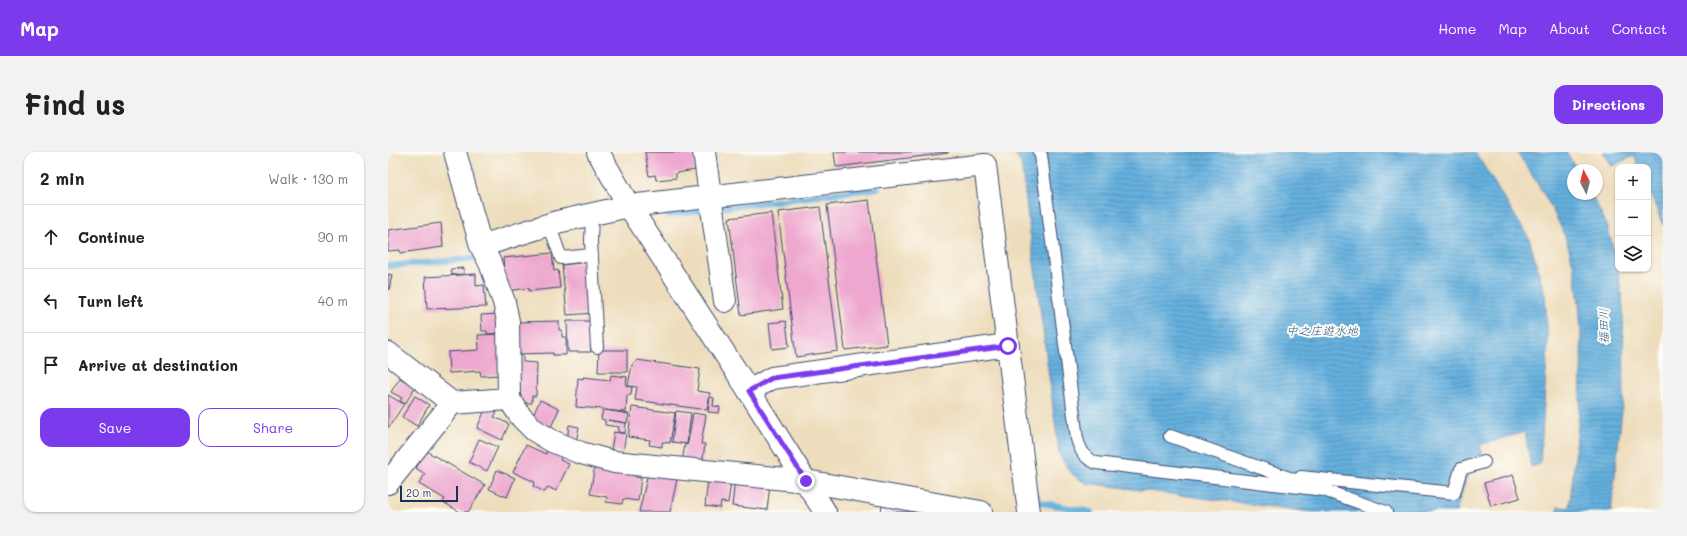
<!DOCTYPE html>
<meta charset="utf-8">
<style>
:root{--surface:#fff;--page:#f2f2f2;--text:#202124;--muted:#757577;--line:#e0e0e0;--accent:#7c3aed}
body{margin:0;font-family:Mali,"Klee One",sans-serif;background:var(--page);color:var(--text)}
.controls{position:absolute;right:12px;top:12px;display:grid;overflow:hidden;border-radius:8px;box-shadow:0 1px 3px #0004}
.controls button{width:36px;height:36px;display:grid;place-items:center;padding:0;border:0;border-bottom:1px solid var(--line);background:var(--surface);color:var(--text);font:20px sans-serif}
.compass{position:absolute;left:1179px;top:12px;width:36px;height:36px;border-radius:50%;background:var(--surface);box-shadow:0 1px 3px #0004;rotate:353deg}
.scale{position:absolute;left:12px;bottom:10px;width:58px;box-sizing:border-box;padding-left:4px;border:2px solid #1b2f5e;border-top:0;font-size:11px;line-height:14px;white-space:nowrap;color:#1b2f5e;-webkit-text-stroke:3px #fdfcf7;paint-order:stroke}
.stop{position:absolute;width:12px;height:12px;margin:-9px;border:3px solid #7c3aed;border-radius:50%;background:#fff}
.stop.end{background:#7c3aed;border-color:#fff;box-shadow:0 1px 4px #0008}
.list{margin:0;padding:0;list-style:none}
h2{display:flex;justify-content:space-between;align-items:center;height:52px;margin:0;padding:0 16px;font-size:17px}
h2 small{font-size:13px;font-weight:400;color:var(--muted)}
.list li{display:grid;grid-template-columns:26px 1fr auto;gap:12px;align-items:center;box-sizing:border-box;height:64px;padding:0 16px;border-top:1px solid var(--line)}
.list b{display:block;font-size:15px;white-space:nowrap}
.list em{font-size:13px;font-style:normal;color:var(--muted)}
.actions{display:flex;gap:8px;padding:12px 16px}
.actions a{flex:1;padding:9px 0;border:1px solid var(--accent);border-radius:12px;text-align:center;font-size:14px;color:var(--accent)}
.actions .main{background:var(--accent);color:#fff}
.icon{flex:none;width:22px;height:22px;fill:none;stroke:currentColor;stroke-width:2;stroke-linecap:round;stroke-linejoin:round}
.map{position:relative;flex:none;width:1275px;height:360px;overflow:hidden;border-radius:12px}
header{display:flex;align-items:center;gap:24px;box-sizing:border-box;height:56px;padding:0 20px;background:var(--accent);color:#fff}
header strong{font-size:19px}
nav{display:flex;gap:22px;margin-inline-start:auto;font-size:14px}
.intro{display:flex;align-items:center;justify-content:space-between;box-sizing:border-box;height:96px;padding:0 24px}
h1{margin:0;font-size:28px}
.button{padding:10px 18px;border-radius:12px;background:var(--accent);color:#fff;font-size:14px;font-weight:700}
main{display:flex;gap:24px;padding:0 24px}
aside{flex:1;background:var(--surface);border-radius:12px;box-shadow:0 1px 3px #0004}
.map>svg:first-child{display:block}
</style>
<header>
<strong>Map</strong>
<nav><a>Home</a><a>Map</a><a>About</a><a>Contact</a></nav>
</header>
<div class="intro"><h1>Find us</h1><a class="button">Directions</a></div>
<main>
<aside>
<h2>2 min<small>Walk · 130 m</small></h2>
<ul class="list">
<li><svg class="icon" aria-label="ahead" viewBox="0 0 24 24"><path d="M12 20V5M6 11l6-6 6 6"/></svg><div><b>Continue</b></div><em>90 m</em></li>
<li><svg class="icon" aria-label="left" viewBox="0 0 24 24"><path d="M17 20v-9H6M10 6l-5 5 5 5"/></svg><div><b>Turn left</b></div><em>40 m</em></li>
<li><svg class="icon" aria-label="arrive" viewBox="0 0 24 24"><path d="M6 21V4h12l-3 4 3 4H6"/></svg><div><b>Arrive at destination</b></div></li>
</ul>
<div class="actions"><a class="main">Save</a><a>Share</a></div>
</aside>
<div class="map">
<svg width="1275" height="360" viewBox="0 0 1275 360">
<defs>
<pattern id="water-rules" width="6" height="5" patternUnits="userSpaceOnUse"><rect width="6" height="5" fill="#65b0de"/><path d="M0 2.5h6" fill="none" stroke="#5290b7"/></pattern>
</defs>
<rect width="100%" height="100%" fill="#fdfcf7"/>
<filter id="ink" filterUnits="userSpaceOnUse"><feTurbulence type="fractalNoise" baseFrequency=".025" numOctaves="2"/><feDisplacementMap in="SourceGraphic" scale="8" xChannelSelector="R" yChannelSelector="G"/><feConvolveMatrix kernelMatrix="1 2 1 2 8 2 1 2 1" color-interpolation-filters="sRGB"/></filter>
<filter id="wash" filterUnits="userSpaceOnUse"><feTurbulence type="fractalNoise" baseFrequency=".012" numOctaves="4" result="noise"/><feDisplacementMap in="SourceGraphic" scale="16" xChannelSelector="R" yChannelSelector="G"/><feGaussianBlur stdDeviation="0.9" result="paint"/><feColorMatrix in="noise" values="0 0 0 0 0 0 0 0 0 0 0 0 0 0 0 0 0 1.4 0 .05"/><feComposite in="paint" operator="in"/></filter>
<g filter="url(#wash)">
<rect width="100%" height="100%" fill="#eeddbc"/>
<path fill="url(#water-rules)" stroke="#40709e" d="M624,0H1087L1141,86L1157,143L1160,192L1152,312L1143,315L1137,280L1092,293L1095,303L1072,312L1080,320L1068,360H923L698,331C682,323 679,317 671,301L633,11Z
M1129,0H1178L1190,18H1185V42H1203L1219,73L1229,112L1235,155L1236,239L1223,360H1180L1169,358L1170,354L1181,356C1191,276 1205,158 1176,82C1164,53 1146,26 1129,0Z
M1215,0H1275V73L1260,36V15H1251L1246,4L1224,14Z"/>
<g fill="none" stroke-linecap="round" stroke-linejoin="round">
<path stroke="#65b0de" stroke-width="6" d="M333,56L490,36
M280,63L317,58
M107,103L126,94
M0,114L93,106
M649,344L650,350L703,360"/>
</g>
<g id="blocks">
<path fill="#eea8cf" d="M257,0H305L307,18L288,21V26L268,28L267,23L261,24Z
M446,0H560V1L448,15Z
M481,48L499,193L457,198L439,53Z
M432,55L450,199L408,205L390,60Z
M383,61L395,157L353,163L341,66Z
M53,71L55,95L12,101V98L0,99V78Z
M164,101L166,119L170,118L172,136L141,139V136L118,139L115,106Z
M200,110L206,161L179,163L174,113Z
M76,116V122L64,123L63,117Z
M0,122L4,123L1,138H0Z
M88,122V134L96,133L98,155L39,157L37,125Z
M113,162L114,181L99,182V179H94L93,163Z
M171,169V178H174V185H178V203H165V201L129,202L128,170Z
M179,169H202L203,200H180Z
M398,169L401,195L384,197L381,171Z
M111,182L114,223L93,224L92,219L61,221L60,200L91,198L90,183Z
M211,198H239V220H210Z
M129,203H135V210L149,211L148,244H144V251H132V244L128,243Z
M249,208L312,217L309,239L322,241L319,258L247,248L249,235L240,234L244,213Z
M223,223L239,225L238,234L244,235L243,243H239L238,260L217,258L241,262L239,271L220,268L238,271L237,281L230,280L231,275L217,273V268L213,267L215,257L188,255L190,226L195,227V225L222,228Z
M12,226L27,235L17,252L12,249L14,246L3,240Z
M0,243L16,252L1,275H0Z
M27,244L41,253L29,274L14,265Z
M322,245L326,246L325,254L332,255L331,261L320,260Z
M152,248L171,257L163,275L144,266Z
M244,255L287,261L282,291L274,290V295L261,293L262,288L240,285Z
M98,256L109,260L106,265L121,272L114,288L89,276Z
M288,259L303,261L299,292L284,290Z
M305,261L318,263L313,292H317L314,313L294,310L297,292L299,293L300,290Z
M181,273L191,275L188,290L179,289Z
M226,280L238,282L235,300L223,298Z
M91,287L110,295L99,319L81,310Z
M138,293L158,302L160,296L174,302L172,308L181,312L168,339L160,335L157,340L145,334L147,330L125,320Z
M38,299L97,333L80,360H72L55,350L57,347L31,332L37,322L28,316Z
M207,313L249,319L247,325L253,326L250,349L235,347L234,352L218,350L219,345L202,342Z
M109,318L127,326L119,345L101,337Z
M260,321L289,327L282,360H251Z
M1125,323L1132,346L1103,354L1096,331Z
M320,327L343,329L340,351L333,350L332,356L317,354Z
M347,328L382,332L379,358L344,354Z
M494,353L532,360H493Z"/>
</g>
</g>
<g filter="url(#ink)">
<use href="#blocks" fill-opacity="0" stroke="#3b496c" stroke-width="1"/>
<g fill="none" stroke-linecap="round" stroke-linejoin="round">
<defs>
<path id="service" d="M651,0L653,3L689,287C693,300 696,305 708,311L936,338
M204,62L203,89L209,195
M161,72L173,106L203,103
M782,284L998,360
M913,325L1066,341L1073,317L1096,310"/>
<path id="minor" d="M67,0L93,94L102,111L116,150L120,169L121,247L133,265L146,278L164,289L193,301L226,310L418,329L593,360
M316,0L337,149
M93,94L169,70L241,54L597,13L641,360
M0,201L64,251L121,247
M361,239L384,226L620,193
M0,331L64,251"/>
<path id="tertiary" d="M210,0L241,54L361,239L437,360"/>
</defs>
<use href="#service" stroke="#3b496c" stroke-width="14"/>
<use href="#minor" stroke="#3b496c" stroke-width="24"/>
<use href="#tertiary" stroke="#3b496c" stroke-width="24"/>
<use href="#service" stroke="#fff" stroke-width="12"/>
<use href="#minor" stroke="#fff" stroke-width="22"/>
<use href="#tertiary" stroke="#fff" stroke-width="22"/>
</g>
</g>
<g fill="none" stroke-linecap="round" stroke-linejoin="round" filter="url(#ink)">
<path stroke="#7c3aed" stroke-width="5" d="M418,329L361,239L384,226L620,194"/>
</g>
<g text-anchor="middle" stroke-width="4" stroke-linejoin="round" paint-order="stroke">
<g font-size="12" font-style="italic" fill="#355c8b" stroke="#fdfcf7">
<text transform="translate(1216 174) rotate(-91)" y="4">福田川</text>
<text x="934" y="183">中之庄遊水地</text>
</g>
</g>
</svg>
<div class="controls">
<button>+</button>
<button>−</button>
<button><svg class="icon" aria-label="layers" viewBox="0 0 24 24"><path d="M12 4l9 5-9 5-9-5zM3 14l9 5 9-5"/></svg></button>
</div>
<svg class="compass" viewBox="-18 -18 36 36"><path d="M0-13l5 13h-10z" fill="#e53935"/><path d="M0 13l5-13h-10z" fill="#757577"/></svg>
<div class="scale">20 m</div>
<div class="stop" style="left:620px;top:194px"></div>
<div class="stop end" style="left:418px;top:329px"></div>
</div>
</main>
